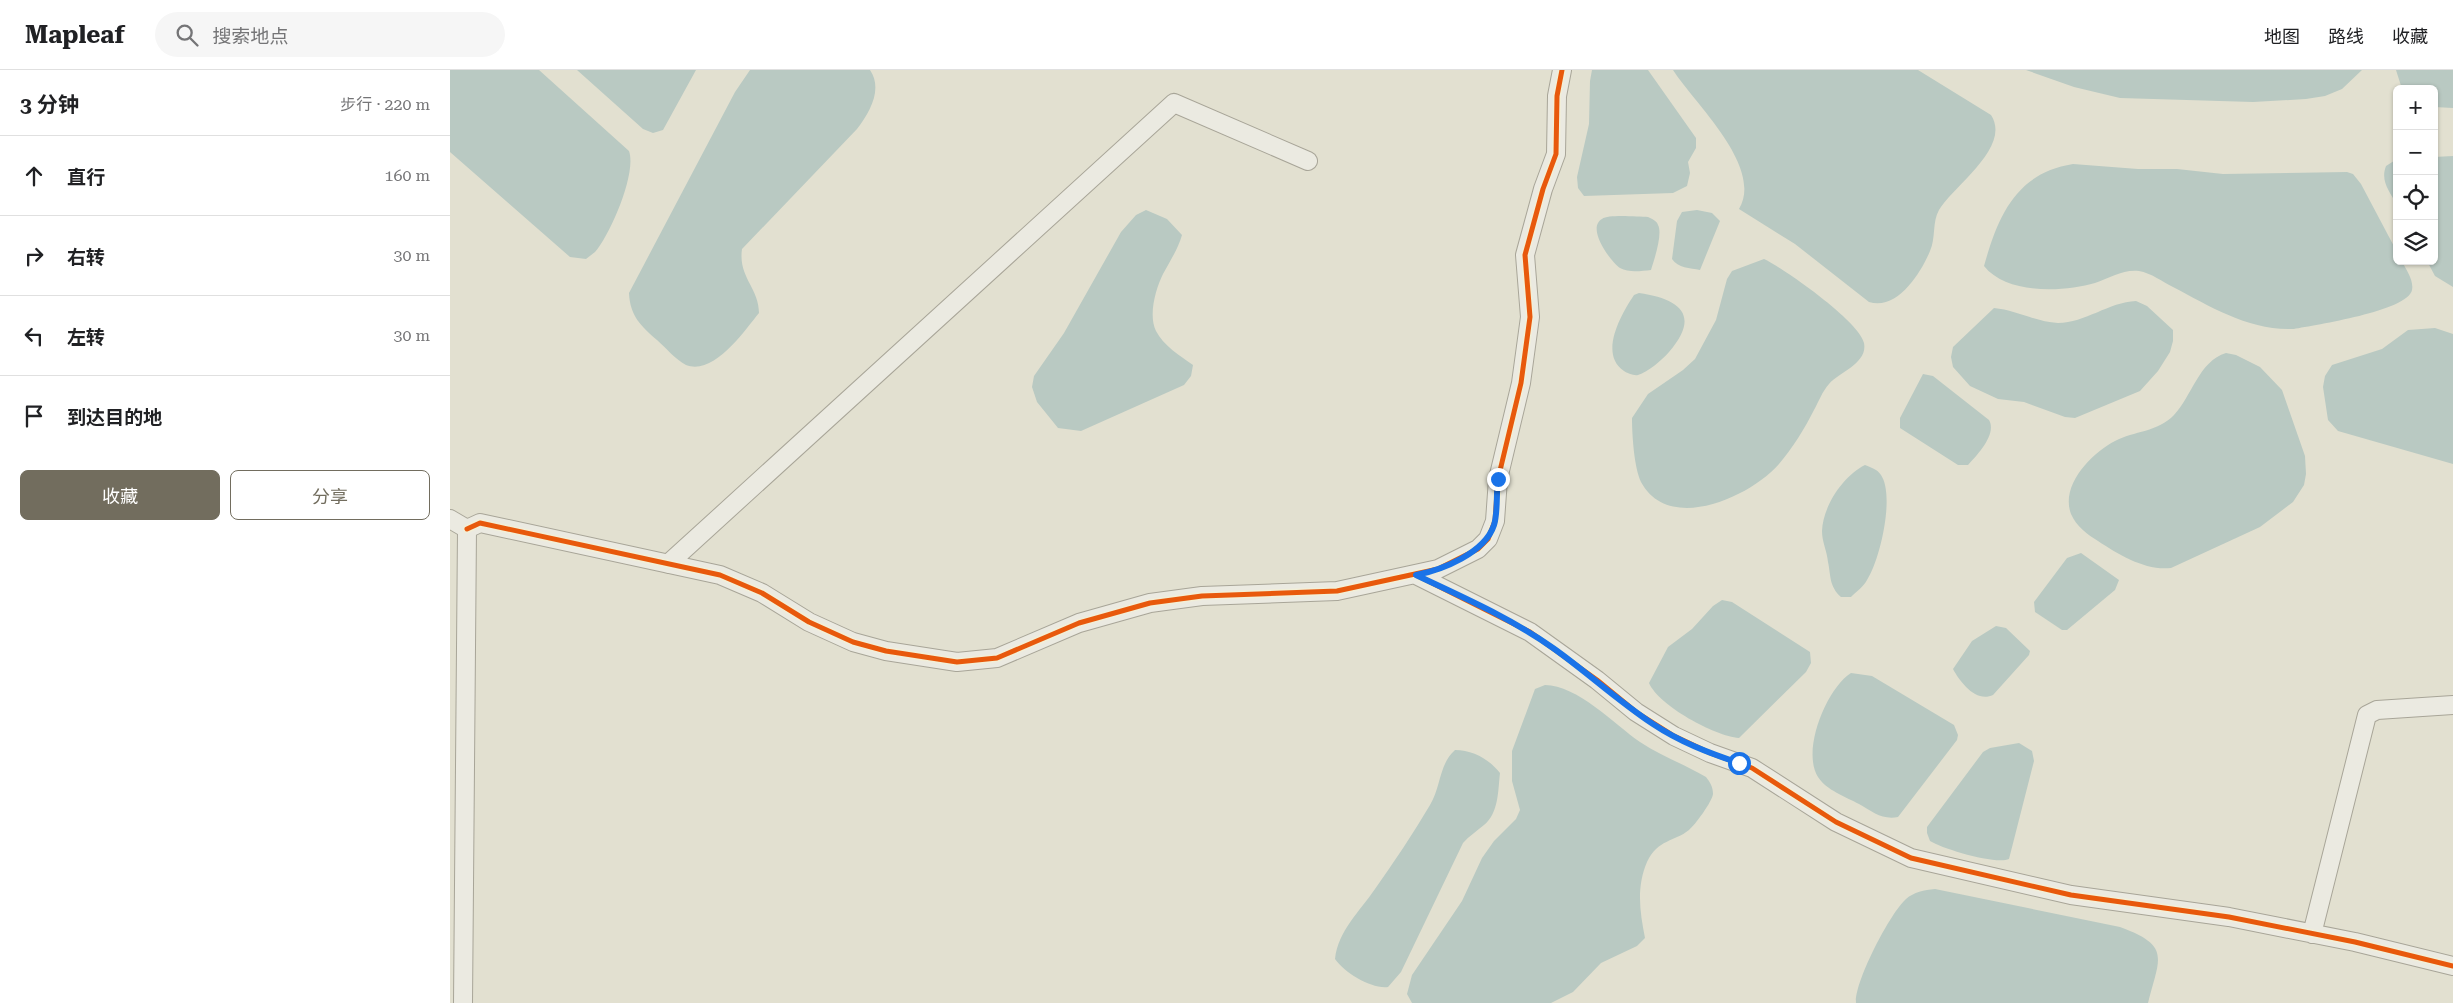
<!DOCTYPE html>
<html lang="zh">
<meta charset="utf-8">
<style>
:root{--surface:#fff;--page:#f6f6f6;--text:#202124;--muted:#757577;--line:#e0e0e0;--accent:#726d5e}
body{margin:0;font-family:"Roboto Serif","Noto Sans SC",serif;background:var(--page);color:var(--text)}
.controls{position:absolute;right:15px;top:15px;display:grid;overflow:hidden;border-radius:8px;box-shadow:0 1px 4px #0004}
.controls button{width:45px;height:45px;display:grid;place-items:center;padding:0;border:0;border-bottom:1px solid var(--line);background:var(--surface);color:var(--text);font:25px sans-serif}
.stop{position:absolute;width:15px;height:15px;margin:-11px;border:4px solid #1a73e8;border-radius:50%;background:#fff}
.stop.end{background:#1a73e8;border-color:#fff;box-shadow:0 1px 5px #0008}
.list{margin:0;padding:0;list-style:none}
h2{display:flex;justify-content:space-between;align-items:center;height:65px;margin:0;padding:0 20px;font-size:21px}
h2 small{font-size:16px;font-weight:400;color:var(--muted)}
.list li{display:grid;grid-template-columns:32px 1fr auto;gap:15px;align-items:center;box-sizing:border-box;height:80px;padding:0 20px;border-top:1px solid var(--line)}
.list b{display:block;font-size:19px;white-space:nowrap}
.list em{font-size:16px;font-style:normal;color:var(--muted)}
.actions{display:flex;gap:10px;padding:15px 20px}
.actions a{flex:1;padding:11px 0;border:1px solid var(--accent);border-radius:8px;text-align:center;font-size:18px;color:var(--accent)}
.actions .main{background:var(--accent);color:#fff}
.icon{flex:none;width:28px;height:28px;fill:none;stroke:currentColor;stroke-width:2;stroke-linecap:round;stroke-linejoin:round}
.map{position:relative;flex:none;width:2003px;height:933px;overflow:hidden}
header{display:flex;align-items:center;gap:30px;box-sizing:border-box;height:70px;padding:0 25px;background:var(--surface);border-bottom:1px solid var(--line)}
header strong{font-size:24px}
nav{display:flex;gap:28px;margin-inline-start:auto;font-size:18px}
.search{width:350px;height:45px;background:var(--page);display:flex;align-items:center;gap:12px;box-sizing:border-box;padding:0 18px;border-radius:28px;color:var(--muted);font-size:19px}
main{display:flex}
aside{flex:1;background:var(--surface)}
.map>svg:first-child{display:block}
</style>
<header>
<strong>Mapleaf</strong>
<div class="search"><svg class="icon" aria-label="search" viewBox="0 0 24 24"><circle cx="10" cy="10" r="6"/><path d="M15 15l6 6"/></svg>搜索地点</div>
<nav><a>地图</a><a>路线</a><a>收藏</a></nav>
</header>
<main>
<aside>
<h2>3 分钟<small>步行 · 220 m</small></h2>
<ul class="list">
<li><svg class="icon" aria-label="ahead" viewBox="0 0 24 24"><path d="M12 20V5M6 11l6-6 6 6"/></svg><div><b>直行</b></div><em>160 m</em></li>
<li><svg class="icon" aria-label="right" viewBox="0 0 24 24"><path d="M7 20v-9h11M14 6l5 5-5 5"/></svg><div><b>右转</b></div><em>30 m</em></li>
<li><svg class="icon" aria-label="left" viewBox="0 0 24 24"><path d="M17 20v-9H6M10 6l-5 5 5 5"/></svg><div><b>左转</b></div><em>30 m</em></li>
<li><svg class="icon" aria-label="arrive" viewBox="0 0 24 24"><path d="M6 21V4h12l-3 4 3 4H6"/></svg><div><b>到达目的地</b></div></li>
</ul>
<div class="actions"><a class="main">收藏</a><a>分享</a></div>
</aside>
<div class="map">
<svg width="2003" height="933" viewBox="0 0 2003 933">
<rect width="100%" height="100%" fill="#e2e0d0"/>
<path fill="#b9c9c2" d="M0,0H89L179,81C187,103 160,165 145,182L136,189L120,187L0,82Z
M127,0H246L213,60L203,63L193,59Z
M300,0H420C433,19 420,42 407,59L292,179C288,207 309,218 309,243C295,260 264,306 236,295C226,290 216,278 207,270C191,256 180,246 179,223L285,22Z
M1142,0H1198L1246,68V78L1238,92L1240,103L1237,116L1223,123L1134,126L1128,118L1127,107L1139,54L1140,11Z
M1223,0H1468L1541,45C1562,77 1503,116 1489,140C1482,152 1486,168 1480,181C1471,203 1447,241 1419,232L1345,174L1289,139C1314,97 1245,34 1223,0Z
M1576,0H1912L1892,19L1875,26L1856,29L1803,32L1670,28L1624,17Z
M1946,0H2003V38L1984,37V19H1952Z
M2003,86V217L1985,206L1977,191H1984V87Z
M1947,89V135C1940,122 1930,111 1936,96Z
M1623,94L1688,99H1727L1773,104L1897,102L1903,104L1911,114L1947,182V191H1952C1956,200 1964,210 1962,220C1958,241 1865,255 1844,259C1800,261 1761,237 1723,217C1713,212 1701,203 1689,201C1674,199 1659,208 1645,213C1614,222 1557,225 1534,196C1548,146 1566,103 1623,94Z
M696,140L717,149L732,165C728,179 720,191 713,204C706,218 698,245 706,261C713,275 730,286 743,295L741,306L734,315L631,361L608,358L587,332L582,317L584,306L614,263L671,162L686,145Z
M1247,140L1262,143L1270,151L1250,200C1240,198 1228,198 1222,189L1227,151L1232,142Z
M1198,147C1202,149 1207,151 1208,155C1213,164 1204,190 1201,200C1191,201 1179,203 1170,198C1160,191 1136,158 1152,149C1159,144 1188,147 1198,147Z
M1314,189C1335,199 1410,252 1414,273C1418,293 1390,302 1379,314C1372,322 1369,331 1364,340C1355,358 1342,379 1329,394C1300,427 1219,464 1191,412C1184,397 1182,364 1182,348L1198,324L1233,300L1245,289L1266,250L1277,209L1282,201Z
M1189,223C1230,229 1251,245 1219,282C1212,290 1198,302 1188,305C1184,306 1177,303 1174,301C1148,284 1172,243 1184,225Z
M1686,231L1697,236L1723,260V271L1720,282L1708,301L1690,321L1625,348L1615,347L1574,332L1548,329L1520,316L1503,297L1501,287L1503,277L1544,238C1566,240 1586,252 1608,253C1635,253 1659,232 1686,231Z
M1985,258L2003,264V394L1888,361L1878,350L1873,317L1875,306L1882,295L1932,279L1958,260Z
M1776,283L1786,285L1810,297L1832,320L1855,386L1856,404L1854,415L1843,432L1810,457L1721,498C1696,501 1669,485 1648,471C1638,465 1626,456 1621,444C1610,415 1642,383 1665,371C1684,361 1708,362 1724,345C1742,326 1749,291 1776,283Z
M1473,304L1483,306L1539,350C1547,364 1528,384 1518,395H1508L1450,358V348Z
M1415,395C1422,398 1427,399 1431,405C1445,426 1430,490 1417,510C1414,516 1406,522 1401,527H1391C1379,516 1381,506 1378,492C1377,481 1372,472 1372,461C1373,436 1393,406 1415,395Z
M1631,483L1669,510L1665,520L1617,560H1612L1585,542L1584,532L1617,488Z
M1272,530L1282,532L1360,582L1361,593L1356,602L1289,668C1265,666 1209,636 1199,613L1218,577L1242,559L1263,536Z
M1546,556L1556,558L1580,581L1579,585L1543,625C1526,633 1510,612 1503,599L1522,571Z
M1401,603L1422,606L1504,655L1508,665L1507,670L1448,747C1432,750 1423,742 1409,734C1396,727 1376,720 1368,707C1351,680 1377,618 1401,603Z
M1095,615C1127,615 1164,654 1190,672C1211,686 1234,694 1256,707C1260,712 1263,717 1263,724C1262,732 1245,755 1239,760C1224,772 1208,769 1197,792C1186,818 1190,842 1195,868L1187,876L1151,893L1123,922L1101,933H962L957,924L962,905L1012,831L1032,788L1044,771L1066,749L1070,740L1062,711V681L1085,619Z
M1569,673L1582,681L1584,691L1559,789C1546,795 1493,779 1480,771L1477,763V757L1533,682L1540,678Z
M1005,680C1023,680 1039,689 1050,703C1048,720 1049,743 1034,755C1027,761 1019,766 1013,773L951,902L938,917C921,919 895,903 885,889C888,861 910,841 925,819C944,792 963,764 980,735C991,717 989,694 1005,680Z
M1485,819L1670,857C1722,876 1709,888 1698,933H1406C1404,913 1440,843 1456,829C1464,822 1474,820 1485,819Z"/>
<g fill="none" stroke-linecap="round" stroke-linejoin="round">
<defs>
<path id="minor" d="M0,449L17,459
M17,459L30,453L270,505L312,523L359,552L403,572L436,581L507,592L547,588L629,553L700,533L752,526L887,521L988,499L1028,479L1038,469L1045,451L1048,409L1071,313L1080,247L1075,185L1093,119L1106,84L1107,26L1112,0
M218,494L724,33L858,91
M966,505L1080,562L1147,610L1186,642L1224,666L1260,683L1302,698L1386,752L1461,788L1621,825L1779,847L1905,872L2003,896
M1862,864L1917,645L1927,640L2003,635
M13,933L17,459"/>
</defs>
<use href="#minor" stroke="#a8a598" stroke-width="20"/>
<use href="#minor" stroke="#ebeae1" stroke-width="18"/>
<defs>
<path id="cycleway" d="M17,459L30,453L270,505L312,523L359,552L403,572L436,581L507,592L547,588L629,553L700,533L752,526L887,521L988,499L1028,479L1038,469L1045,451L1048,409L1071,313L1080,247L1075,185L1093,119L1106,84L1107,26L1112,0
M966,505L1080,562L1147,610L1186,642L1224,666L1260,683L1302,698L1386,752L1461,788L1621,825L1779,847L1905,872L2003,896"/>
</defs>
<use href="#cycleway" stroke="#f2efd7" stroke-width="8"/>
<use href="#cycleway" stroke="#e8590c" stroke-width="5"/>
</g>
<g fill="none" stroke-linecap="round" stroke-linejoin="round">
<path stroke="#1a73e8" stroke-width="6" d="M1048,409C1046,423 1048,443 1044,455C1035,483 992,500 966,505C1012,527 1061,548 1103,578C1137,602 1168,631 1203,654C1230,672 1259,683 1289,693"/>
</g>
</svg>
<div class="controls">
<button>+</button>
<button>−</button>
<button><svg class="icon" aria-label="locate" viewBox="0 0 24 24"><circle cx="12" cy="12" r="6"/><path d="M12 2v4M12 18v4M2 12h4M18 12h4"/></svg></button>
<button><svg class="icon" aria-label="layers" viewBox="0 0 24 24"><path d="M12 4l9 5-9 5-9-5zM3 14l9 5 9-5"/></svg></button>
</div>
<div class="stop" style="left:1289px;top:693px"></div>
<div class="stop end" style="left:1048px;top:409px"></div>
</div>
</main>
